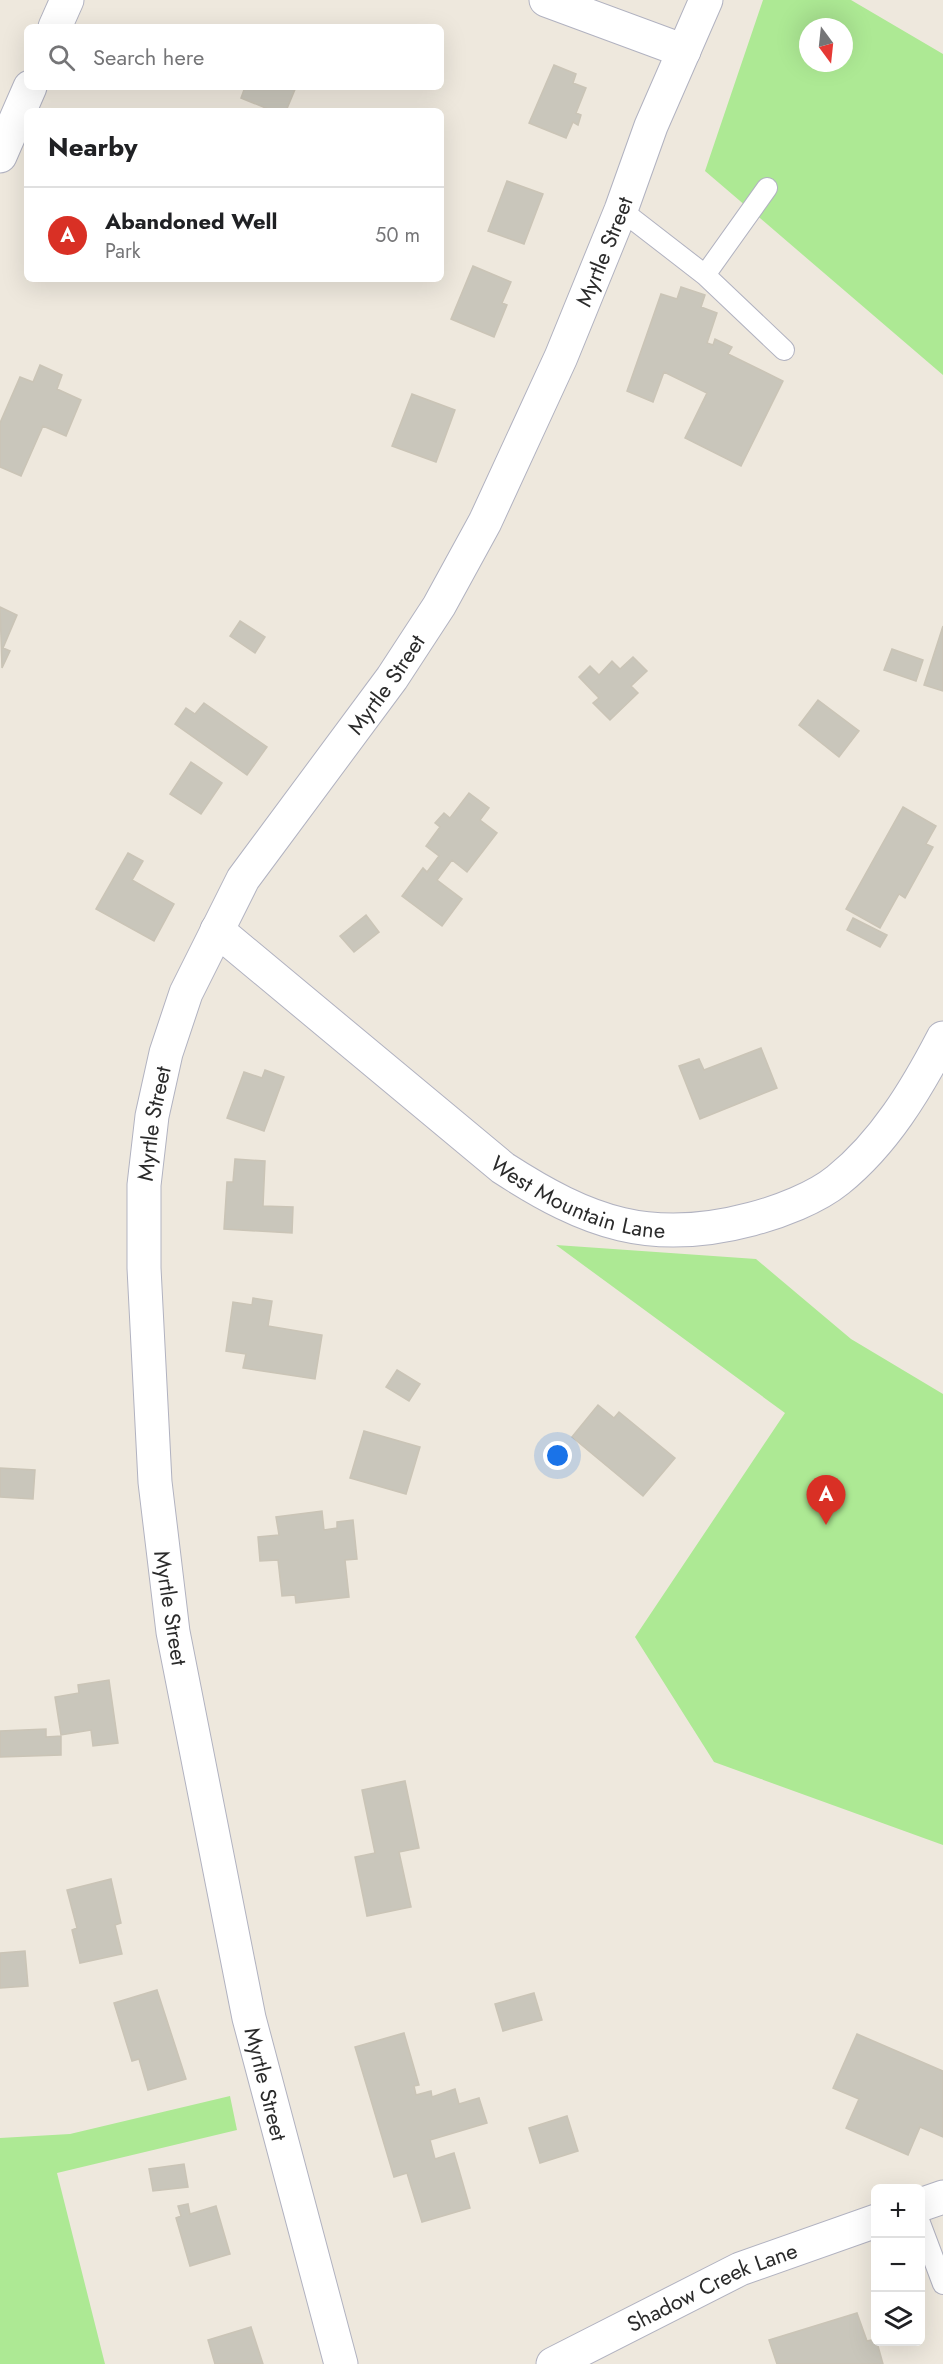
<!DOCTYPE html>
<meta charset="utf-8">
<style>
:root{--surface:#fff;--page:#f6f6f6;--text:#202124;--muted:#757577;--line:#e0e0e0;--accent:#d93025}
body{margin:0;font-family:Jost,sans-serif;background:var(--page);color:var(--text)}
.controls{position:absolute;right:18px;bottom:18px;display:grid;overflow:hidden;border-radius:9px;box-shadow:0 6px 24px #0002}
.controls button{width:54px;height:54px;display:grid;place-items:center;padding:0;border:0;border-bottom:2px solid var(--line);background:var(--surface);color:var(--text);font:30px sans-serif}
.compass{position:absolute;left:799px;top:18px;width:54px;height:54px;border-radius:50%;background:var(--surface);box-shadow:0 6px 24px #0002;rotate:165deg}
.you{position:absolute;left:558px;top:1456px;width:21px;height:21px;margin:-15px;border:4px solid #fff;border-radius:50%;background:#1a73e8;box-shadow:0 0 0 9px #1a73e833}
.badge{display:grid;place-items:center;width:39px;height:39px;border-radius:50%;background:var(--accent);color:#fff;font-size:20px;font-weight:700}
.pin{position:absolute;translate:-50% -50px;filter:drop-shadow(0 2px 3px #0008)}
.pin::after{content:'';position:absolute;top:32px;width:21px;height:18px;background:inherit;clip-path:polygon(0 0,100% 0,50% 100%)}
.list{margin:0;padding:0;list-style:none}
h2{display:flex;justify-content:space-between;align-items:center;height:78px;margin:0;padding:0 24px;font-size:26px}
h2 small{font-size:20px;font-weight:400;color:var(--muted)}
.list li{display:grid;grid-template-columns:39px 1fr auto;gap:18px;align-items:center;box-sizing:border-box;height:96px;padding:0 24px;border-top:2px solid var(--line)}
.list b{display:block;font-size:22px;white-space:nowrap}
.list p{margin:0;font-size:20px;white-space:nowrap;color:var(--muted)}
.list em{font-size:20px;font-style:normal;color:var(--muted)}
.icon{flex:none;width:33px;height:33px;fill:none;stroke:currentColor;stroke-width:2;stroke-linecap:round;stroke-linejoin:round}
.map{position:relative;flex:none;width:943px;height:2364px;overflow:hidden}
.search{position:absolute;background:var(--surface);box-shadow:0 6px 24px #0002;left:24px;top:24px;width:420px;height:66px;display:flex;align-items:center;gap:15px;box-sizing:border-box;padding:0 21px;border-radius:9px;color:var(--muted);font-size:22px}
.panel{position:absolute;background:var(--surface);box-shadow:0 6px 24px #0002;left:24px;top:108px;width:420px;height:174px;border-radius:9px}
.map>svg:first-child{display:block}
</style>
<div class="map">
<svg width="943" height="2364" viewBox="0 0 943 2364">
<rect width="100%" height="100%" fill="#eee8dd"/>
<path fill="#ade994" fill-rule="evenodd" d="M763,0H851L943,54V375L705,171ZM808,27H844V63H808Z
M556,1245L756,1259L851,1339L943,1394V1845L714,1762L635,1637L785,1413Z
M230,2096L237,2130L57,2173L105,2364H0V2138L70,2134Z"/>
<path fill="#c9c6bb" stroke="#cac4b6" stroke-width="1.5" d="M554,65L576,74L573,83L586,88L576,113L581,115L578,125L573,122L566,138L529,123Z
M245,87H296L286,111H273L241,98Z
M507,181L543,194L524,244L488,231Z
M473,266L511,282L502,303L507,305L494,337L451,319Z
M681,287L705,295L701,307L717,313L707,343L713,345L715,339L732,347L728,354L783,381L741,466L685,438L707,393L664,372L653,402L627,391L661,294L677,299Z
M40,365L62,375L57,389L81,400L66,436L43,426L21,476L0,467V423L20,377L33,382Z
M412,394L455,410L436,462L392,446Z
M0,607L17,615L3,648L10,651L2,668Z
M240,621L265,637L255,653L230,636Z
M943,626V691L924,685Z
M892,649L923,660L916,681L884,670Z
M633,657L647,671L631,686L638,693L610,720L593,703L599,698L579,677L590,666L599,675L612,661L620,669Z
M818,700L859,731L839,757L799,725Z
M204,703L267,747L247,775L175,724L186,708L195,714Z
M191,762L222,783L201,814L170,794Z
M469,793L489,808L480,820L497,833L467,872L452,860L437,880L462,899L442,926L402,896L423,868L427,872L439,856L426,846L440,827L435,823L444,813L450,818Z
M903,807L936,826L926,844L933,847L905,898L899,894L880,928L846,909Z
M128,853L143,861L132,880L174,904L154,941L96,909Z
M366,915L379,932L354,952L340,936Z
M853,918L887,935L880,947L847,930Z
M761,1048L777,1088L700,1119L679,1066L699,1059L704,1070Z
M265,1070L284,1077L264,1131L227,1118L244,1072L262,1078Z
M235,1159L265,1161L263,1206L293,1207L292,1233L224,1229L227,1182H233Z
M253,1298L272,1301L268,1326L322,1335L315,1379L243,1368L246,1354L226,1351L233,1302L252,1305Z
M397,1370L420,1384L409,1401L386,1387Z
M598,1405L614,1418L619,1412L675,1458L643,1496L572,1437Z
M364,1431L420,1447L406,1494L350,1478Z
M0,1468L35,1470L33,1499L0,1497Z
M322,1511L324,1530L337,1528V1522L353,1520L357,1559L345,1560L349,1597L296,1603L295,1595L282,1596L278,1560L260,1561L258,1537L279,1535L276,1517Z
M109,1680L118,1743L93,1746L91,1730L61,1735L55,1697L79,1693L78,1685Z
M46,1729V1737L61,1736V1755L0,1757V1731Z
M405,1781L419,1848L399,1852L411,1907L367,1916L355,1857L375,1853L362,1790Z
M111,1879L121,1923L115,1925L122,1954L80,1963L72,1930L77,1928L67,1890Z
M25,1951L28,1986L0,1988V1953Z
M157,1990L186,2079L148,2090L139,2059L132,2061L114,2003Z
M534,1993L542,2020L503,2031L495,2004Z
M404,2033L419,2085L414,2086L416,2095L431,2091L432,2097L455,2089L459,2104L479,2098L487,2123L430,2140L435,2159L454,2153L470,2208L422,2222L407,2173L394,2177L355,2047Z
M857,2034L943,2071V2137L920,2127L908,2155L846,2128L859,2099L833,2088Z
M567,2116L578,2151L540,2163L529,2128Z
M184,2164L188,2187L153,2191L149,2169Z
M188,2204L190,2214L216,2206L230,2254L190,2266L176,2218L181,2216L178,2206Z
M857,2313L867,2341L876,2339L883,2364H777L769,2340Z
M251,2327L263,2364H215L208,2340Z"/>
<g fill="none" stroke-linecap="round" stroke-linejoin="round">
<defs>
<path id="lane" d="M621,210L705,275L767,188
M705,275L784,350
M920,2223L943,2284"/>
<g id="street">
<path d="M546,0L684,51"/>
<path d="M55,27L67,0"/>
<path d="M0,156L30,87"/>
<path id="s1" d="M217,930L503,1168C588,1223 651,1246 752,1219C779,1212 816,1198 838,1180C884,1143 916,1090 943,1038"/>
<path d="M920,2205L943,2197"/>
<path id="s2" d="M553,2364L740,2269L876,2221"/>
</g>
<g id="secondary">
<path id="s3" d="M341,2364L249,2018L173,1632L155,1482L144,1268V1185L152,1116L166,1053L186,993L243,879L392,678L439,606L485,522L561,357L621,210L651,126L706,0"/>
</g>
</defs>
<use href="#lane" stroke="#b1b2c0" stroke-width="22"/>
<use href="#street" stroke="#b1b2c0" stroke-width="35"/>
<use href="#secondary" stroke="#b1b2c0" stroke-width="35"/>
<use href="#lane" stroke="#fff" stroke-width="20"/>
<use href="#street" stroke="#fff" stroke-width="33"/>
<use href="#secondary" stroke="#fff" stroke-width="33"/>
</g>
<g text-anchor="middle" stroke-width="4.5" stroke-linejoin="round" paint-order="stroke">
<g font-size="22" fill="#2b2b2b" stroke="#fff">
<text dy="8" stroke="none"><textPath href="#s3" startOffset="2252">Myrtle Street</textPath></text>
<text dy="8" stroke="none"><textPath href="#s3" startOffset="1766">Myrtle Street</textPath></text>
<text dy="8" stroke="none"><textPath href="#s3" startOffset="1262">Myrtle Street</textPath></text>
<text dy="8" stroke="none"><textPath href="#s1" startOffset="454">West Mountain Lane</textPath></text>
<text transform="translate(171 1608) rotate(81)" y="8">Myrtle Street</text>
<text transform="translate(266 2084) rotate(76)" y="8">Myrtle Street</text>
<text dy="8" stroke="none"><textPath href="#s2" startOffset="177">Shadow Creek Lane</textPath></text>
</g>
</g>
</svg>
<div class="controls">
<button>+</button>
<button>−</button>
<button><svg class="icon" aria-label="layers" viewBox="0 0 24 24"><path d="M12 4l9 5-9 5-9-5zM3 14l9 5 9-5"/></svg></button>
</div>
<svg class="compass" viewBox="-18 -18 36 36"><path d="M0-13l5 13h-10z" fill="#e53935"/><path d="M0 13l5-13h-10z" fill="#757577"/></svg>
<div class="you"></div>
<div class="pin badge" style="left:826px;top:1525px">A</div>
<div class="search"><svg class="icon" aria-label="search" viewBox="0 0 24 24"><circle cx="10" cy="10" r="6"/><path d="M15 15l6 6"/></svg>Search here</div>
<section class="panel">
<h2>Nearby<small></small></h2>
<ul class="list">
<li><span class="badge">A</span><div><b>Abandoned Well</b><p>Park</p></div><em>50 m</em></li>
</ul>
</section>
</div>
